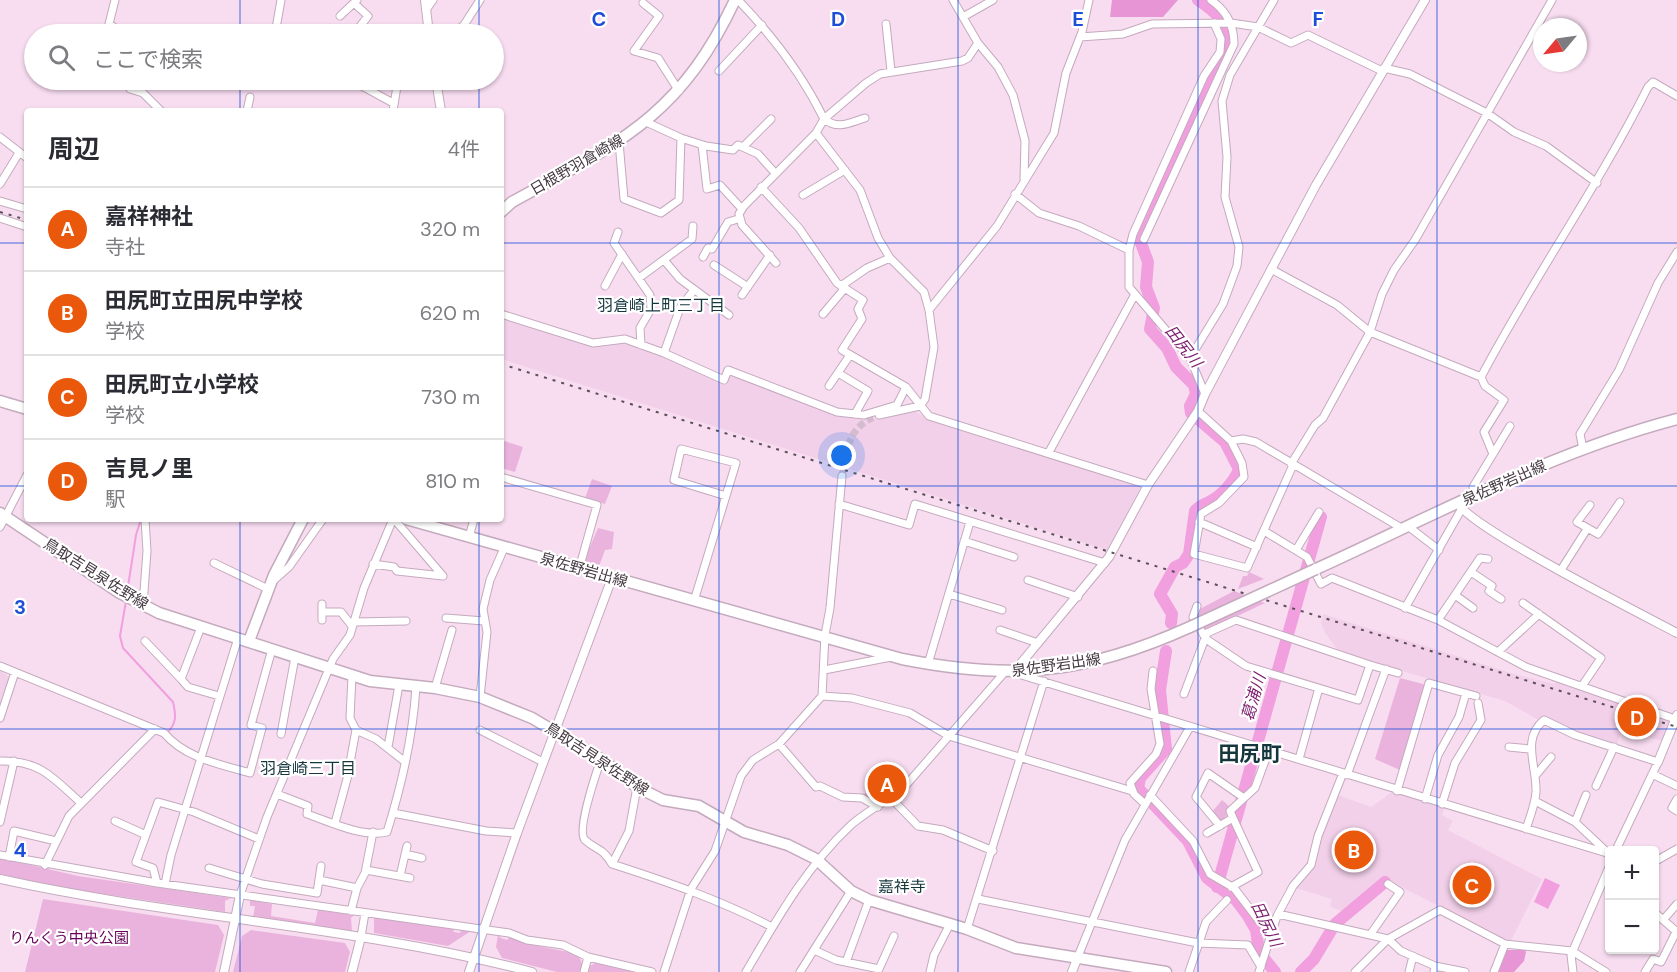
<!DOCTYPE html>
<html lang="ja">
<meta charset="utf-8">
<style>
:root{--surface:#fff;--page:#f2f2f3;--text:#2b2b33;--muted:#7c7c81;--line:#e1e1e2;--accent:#ea580c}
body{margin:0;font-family:"DM Sans","Noto Sans JP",sans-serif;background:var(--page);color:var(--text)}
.controls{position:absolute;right:18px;bottom:18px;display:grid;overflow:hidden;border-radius:6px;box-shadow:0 2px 4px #0004}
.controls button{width:54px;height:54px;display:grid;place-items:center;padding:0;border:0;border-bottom:2px solid var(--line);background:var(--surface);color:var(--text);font:30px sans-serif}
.compass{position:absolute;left:1533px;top:18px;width:54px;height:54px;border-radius:50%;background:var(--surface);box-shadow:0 2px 4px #0004;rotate:241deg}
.you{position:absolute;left:842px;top:456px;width:21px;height:21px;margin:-15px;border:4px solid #fff;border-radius:50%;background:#1a73e8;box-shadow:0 0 0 9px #1a73e833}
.badge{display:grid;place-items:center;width:39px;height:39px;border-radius:50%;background:var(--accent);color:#fff;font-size:20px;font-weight:700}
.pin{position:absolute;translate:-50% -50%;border:3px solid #fff;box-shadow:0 2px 6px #0006}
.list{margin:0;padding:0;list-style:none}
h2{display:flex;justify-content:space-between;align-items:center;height:78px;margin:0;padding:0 24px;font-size:26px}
h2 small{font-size:20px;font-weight:400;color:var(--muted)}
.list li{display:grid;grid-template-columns:39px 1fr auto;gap:18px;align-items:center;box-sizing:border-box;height:84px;padding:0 24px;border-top:2px solid var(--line)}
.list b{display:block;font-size:22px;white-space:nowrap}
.list p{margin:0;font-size:20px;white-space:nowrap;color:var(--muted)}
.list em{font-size:20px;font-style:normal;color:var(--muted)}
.icon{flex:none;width:33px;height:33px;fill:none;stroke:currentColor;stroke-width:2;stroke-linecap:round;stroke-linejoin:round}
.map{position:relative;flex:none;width:1677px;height:972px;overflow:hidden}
.search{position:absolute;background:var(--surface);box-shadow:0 2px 4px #0004;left:24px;top:24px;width:480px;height:66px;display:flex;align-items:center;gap:15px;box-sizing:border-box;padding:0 21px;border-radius:33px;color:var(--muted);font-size:22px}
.panel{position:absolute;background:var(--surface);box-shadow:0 2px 4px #0004;left:24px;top:108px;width:480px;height:414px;border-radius:6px}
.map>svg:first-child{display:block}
</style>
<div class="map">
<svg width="1677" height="972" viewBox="0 0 1677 972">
<rect width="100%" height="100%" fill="#f8ddf1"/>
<path fill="#f2d0e9" d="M501,316L592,345L624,341L679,362L725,385L730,374L837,414L876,419L911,409L928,419L1138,484L1140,488L1107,550L501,359Z
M1323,614L1514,674L1555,684L1556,680L1671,719L1662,741L1637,734L1638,727L1624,723L1617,744L1580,733L1542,715L1540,721L1505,701L1340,653L1325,633L1321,623Z
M0,670L10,678L0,707Z
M1392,792L1445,808L1442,815L1453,821L1448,830L1542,879L1510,943L1386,879L1345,912L1330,907L1332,899L1296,888L1315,863L1321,837L1338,795L1371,807Z"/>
<path fill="#eab3dd" d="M501,440L523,447L515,472L501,468Z
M592,479L612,486L605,504L585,498Z
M598,528L614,532L612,549L605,550L597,572L581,568Z
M1249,572L1264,579L1238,589L1243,576H1247Z
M1234,591L1265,603L1206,631L1199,628L1194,618L1198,610Z
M1400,678L1427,685L1402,771L1375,759Z
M890,762L909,779L878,806L863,796Z
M1222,800L1229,806L1226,810L1228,814L1221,821L1212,812Z
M0,858L78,876L231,898L225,901V912L64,888L0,874Z
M43,899L218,925L224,935L215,972H25Z
M250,900L272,904L271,916L315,923L318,910L354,915L351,918L352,931L253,917L255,906H250Z
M374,917L453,929L454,932L460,933L461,930L471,931L448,946L374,933Z
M251,930L345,943L350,952L345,972H233L242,936Z
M498,935L501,938L507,940L510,937L527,944L574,953C582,958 583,964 581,972H557L502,958L496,947Z
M595,963L634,972H588L590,966Z"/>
<path fill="#e795d5" d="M1112,0H1178L1163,17H1110Z
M1505,950H1525L1526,952L1524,961L1514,972H1498Z"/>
<path fill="#f19fde" d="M1545,878L1560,885L1548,909L1534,902Z"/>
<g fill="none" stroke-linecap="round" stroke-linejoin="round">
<path stroke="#f19fde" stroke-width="2" d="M127,593L136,535L141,519
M126,601L120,636L123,648L173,702C176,715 177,723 167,733"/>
<path stroke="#f19fde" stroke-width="12" d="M1171,623L1172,614L1160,594L1175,567L1183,563L1189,554L1195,511C1200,505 1204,505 1211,501C1222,495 1235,481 1239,469L1225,442L1191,413L1190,406L1196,394L1194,385L1176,367L1167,348L1150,329L1154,308L1146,287L1148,262L1138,235L1182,139L1227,54C1231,27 1220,14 1198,0
M1166,651L1160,690L1166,749L1140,778L1138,788L1188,841L1207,878L1236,900L1248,916L1256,930L1259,952L1275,972
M1217,887L1321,517
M1301,972L1314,959L1335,924L1385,882"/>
<path stroke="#d4bcce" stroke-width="7" stroke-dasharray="7 3.5" stroke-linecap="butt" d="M842,476C848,447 847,428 878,415"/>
<defs>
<path id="minor" d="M115,0L109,24L125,34
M738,0C773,36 802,74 824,119L816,133L860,190L878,238L890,258L924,292L929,310L934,347L925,399L920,406
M953,0L978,43L998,67L1013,95L1025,141L1024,179
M643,3L659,16L634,51L658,58L679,91
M355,4L368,16L358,29
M426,10L433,0
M340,16L357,0
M963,17L993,0
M886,24L891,71
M275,34L281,0
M452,34L464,25L480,0
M1080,37L1123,34L1152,24L1231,23L1258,27L1291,43L1308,35L1382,71
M1384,68L1410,74L1487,113L1514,132L1546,146L1597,183
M719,71L762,25
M125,80L130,89L143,93L161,111
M351,80L393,103
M247,111L250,97
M393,111L398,80
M865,118C849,123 838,130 824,119L866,83L880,74L962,61L968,58L978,43
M646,122L681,138L706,146L733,150L738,145L758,154L775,173
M0,137L27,158
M619,142L624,199L661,213L679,200L681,138
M702,145L707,189L720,185L742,209
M743,147L771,119
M0,184L19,153
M761,187L799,228L837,283L863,300L858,309L862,319L842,350L906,387L929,416L1148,485
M1015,194L1039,213L1079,226L1129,250V287L1190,358L1205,394
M803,195L845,170
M0,201L27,209
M0,218L27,227
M618,232L614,243L650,295L651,309L640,328L641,345
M1144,239L1234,44C1234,25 1227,11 1211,0
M1129,250L1133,234L1204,76L1220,52L1221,39L1214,23
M703,257L708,248L712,249L728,222L738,219
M664,260L680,279L729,315
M776,263L742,225L739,214L744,206L816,133
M714,265L748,287
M1271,269L1337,305L1370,332L1481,377
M639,278L692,239L693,226
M605,286L622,254
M841,286L867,268L890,258
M742,295L770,255
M929,310L997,226L1054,133L1066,73L1082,32L1089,0
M501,314L593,343L625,339L664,353L724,380L728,370L837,412L864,415L897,405L906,387
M823,314L845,288
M664,353L680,308L694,290
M1190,358L1223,304L1237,266L1239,247L1225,197L1227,157L1222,101L1230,75L1274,0
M838,373L868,391L855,414
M829,386L850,355
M1198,411L1231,441L1243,439L1256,442L1403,529
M879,415L920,406
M1231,441L1242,463L1244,477L1219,503L1201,514L1194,554L1247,568L1293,465
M1583,449L1580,434L1619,370L1658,283L1677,252
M1049,452L1134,296
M1493,454L1484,432L1504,400L1485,386L1481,377C1533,278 1598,187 1648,87L1653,82L1677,96
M1291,464L1315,425L1323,418L1370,332L1382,294L1394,270L1415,240L1552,0
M501,477L597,505L579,569
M1476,495L1473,487L1510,426
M839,504L909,525L915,504L1105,563
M1590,505L1577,522L1598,534L1620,502
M1199,522L1257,547
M0,527L27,475
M1409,527L1439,550
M1264,531L1307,557L1321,584L1332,578L1438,620L1526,667L1675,719
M469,537L474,519
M964,541L1014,557
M1296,550L1319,512
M214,563L268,589
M373,564L394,567L397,571L443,576L394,519
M1561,570L1587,529
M1471,572L1492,586L1489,591L1501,599
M1028,580L1078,597
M272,582L289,567L323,519
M949,594L1002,610
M1455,595L1473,608
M694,601L736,463L681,449L674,480L726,496
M1523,603L1601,658L1582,686
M322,604V620
M143,605L147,551L145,519
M1197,606L1193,617L1206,639L1246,666L1358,700L1370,665L1398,673
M1405,608L1461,510
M322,612H341L352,626
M446,618L484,621
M1438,620L1480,558L1488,559
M354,622L406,621
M201,627L181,679L188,687L219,696
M1000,630L1038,643
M145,641L181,679
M1499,651L1539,614
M928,664L970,522
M0,666L164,733C185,758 219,764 250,773L262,728L251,725L272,649
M824,670L891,657
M1015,673L1610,854
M435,688L452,630
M1184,694L1207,633L1236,620L1370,665
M822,696L852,698L910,713L949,736L1132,791
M480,697L487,632L483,609L490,580L505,546
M0,718L15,672
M356,730L376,739L404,761
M480,730L543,762
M281,734L295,657
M779,744L816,787L820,786L843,797L862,798L878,807
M388,747L399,685
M1509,747L1530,749
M601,759C597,771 576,831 585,840C597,851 601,846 612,864C668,882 720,900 772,927
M1299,759L1319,688
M0,761C40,760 53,778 81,803
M1652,774L1677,786
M1347,775L1386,669
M1535,776L1551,757
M1596,786L1614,747
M1397,791L1429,683L1476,696
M277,794L308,806L307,814C330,822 363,838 387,832C402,784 413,736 416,687
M1150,795L1193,841L1210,874L1234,888L1260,922L1274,925
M892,799L918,826L943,830L993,851
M1425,799L1438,755L1459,717L1466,693
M1677,799L1672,808L1677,811
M1535,801L1575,822L1607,852
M1145,804L1134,794L1130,783L1156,754L1160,744L1151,689L1153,671
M1442,804L1455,763L1481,720L1478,703
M393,813L486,831L517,833
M115,821L146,835
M0,822L14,761
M1575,822L1586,795
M335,823L347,779L356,730L350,718L352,676
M1220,826L1196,797L1208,773L1244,798
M1526,829C1530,817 1535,805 1536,792C1537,766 1521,739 1544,720L1575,735L1658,762L1616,850
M1207,833L1233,818L1230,811L1255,788L1269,750
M405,854L422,858
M0,855L157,883L509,933L527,940L563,945L588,957L652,972
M9,857L14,831L56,841
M1654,862L1677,849
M612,864L629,831L637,787
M45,865L69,816L155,729
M209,868L262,884L317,893L321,866
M366,870L410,878
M400,876L407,846
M319,880L357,888
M157,883L153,868L136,862L158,802L194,812L259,839
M165,884L171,855L238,638
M1231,887L1258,872L1233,818
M240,895L267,817L333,659L350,635L364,588L393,519
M978,899L1198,943L1248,945L1261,967
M351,911L357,888L365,873L373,832
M1654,912L1677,932
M1278,914L1388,939L1401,951L1435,966L1434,972
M1664,919L1677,904
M967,929L1044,681
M1370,935L1400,892L1388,884
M361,937L365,913
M814,950L836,960L879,969L894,936
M1077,959L1125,840L1190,727
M846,962L869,900
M1435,966L1465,972
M584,972L588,957
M664,972L691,889L715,851L741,776L753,760L779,744L822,696L825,635L830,608L842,476
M746,972C777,919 806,867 851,825C868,810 890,800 907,784L1004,673
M800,972L851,891
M930,972L934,955L950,924
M1189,972L1206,922L1227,900
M1259,972L1277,916L1293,886L1311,865L1318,836L1343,773
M1355,972L1388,939L1440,910L1505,944L1572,951L1606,972
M1409,972L1413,956
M1494,972L1505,944
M1573,972L1571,955L1610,865
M1645,972L1653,959L1661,962L1676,932"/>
<path id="tertiary" d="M425,0L429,34
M436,80L441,111
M1458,503C1469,527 1643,615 1677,633
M1013,673L1109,557L1148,485L1198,411L1205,394L1316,185L1425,0
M1658,762L1677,715
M0,879C176,918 357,926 532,972
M224,972L240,895
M352,972L361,937
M469,972L517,833L612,578
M1072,972L1077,959"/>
<path id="secondary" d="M501,212L512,202C619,143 680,117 735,0
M0,513L120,593L159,613L370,681L435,688L480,697L532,718L601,759L637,787L663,800L699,806L744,832L788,845L816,859L851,891L869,900L967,929L1016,948L1166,972
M249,641L274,575L303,519"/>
<path id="primary" d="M0,401L27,409
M406,519L902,659C1013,681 1086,674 1190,627
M1316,569C1435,515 1551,452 1677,419"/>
</defs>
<use href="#minor" stroke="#c4aabd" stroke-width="9"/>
<use href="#tertiary" stroke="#c4aabd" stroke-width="10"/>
<use href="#secondary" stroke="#c4aabd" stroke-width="13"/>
<use href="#primary" stroke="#c4aabd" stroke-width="13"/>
<use href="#minor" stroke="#fff" stroke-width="7"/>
<use href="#tertiary" stroke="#fff" stroke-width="8"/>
<use href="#secondary" stroke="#fff" stroke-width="10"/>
<use href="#primary" stroke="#fff" stroke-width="10"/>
<path stroke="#5c4f58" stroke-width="2" stroke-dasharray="3 6" stroke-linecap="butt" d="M0,212L27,220
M501,364L1677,727"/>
<defs>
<path id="primary-bridge" d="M1190,627L1316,569"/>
</defs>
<use href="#primary-bridge" stroke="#c4aabd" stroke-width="13" stroke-linecap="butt"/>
<use href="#primary-bridge" stroke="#fff" stroke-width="10"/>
</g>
<path fill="none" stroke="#1d4ed8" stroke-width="1.5" stroke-opacity="0.55" d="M240,0V34M479,0V34M719,0V972M958,0V972M1198,0V972M1437,0V972M240,80V111M479,80V111M0,243H27M501,243H1677M0,486H27M501,486H1677M240,519V972M479,519V972M0,729H1677"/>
<g text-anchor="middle" stroke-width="4.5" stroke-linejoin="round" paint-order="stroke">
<g font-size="15" fill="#443941" stroke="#fff">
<text transform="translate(577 165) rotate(-30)" y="5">日根野羽倉崎線</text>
<text transform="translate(1504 483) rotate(-24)" y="5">泉佐野岩出線</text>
<text transform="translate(584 570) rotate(16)" y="5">泉佐野岩出線</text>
<text transform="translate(96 574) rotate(32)" y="5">鳥取吉見泉佐野線</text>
<text transform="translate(1056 665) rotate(-8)" y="5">泉佐野岩出線</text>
<text transform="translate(597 759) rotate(33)" y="5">鳥取吉見泉佐野線</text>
</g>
<g font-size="15" fill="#67005a" stroke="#fff">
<text x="69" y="943">りんくう中央公園</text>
</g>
<g font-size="16" fill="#15363d" stroke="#fff">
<text x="661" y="311">羽倉崎上町三丁目</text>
<text x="308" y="774">羽倉崎三丁目</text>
<text x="902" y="892">嘉祥寺</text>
</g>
<g font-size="16" font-style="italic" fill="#7d1e6e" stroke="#fff">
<text transform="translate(1184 346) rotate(52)" y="6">田尻川</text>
<text transform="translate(1253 697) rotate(-74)" y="6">葛浦川</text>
<text transform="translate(1267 924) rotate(64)" y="6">田尻川</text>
</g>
<g font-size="21" font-weight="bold" fill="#15363d" stroke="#fff">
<text x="1250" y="761">田尻町</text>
</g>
</g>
<g font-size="20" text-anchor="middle" font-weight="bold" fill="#1d4ed8" stroke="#fff" stroke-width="4.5" stroke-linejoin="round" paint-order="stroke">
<text x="599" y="26">C</text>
<text x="838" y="26">D</text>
<text x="1078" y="26">E</text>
<text x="1318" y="26">F</text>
<text x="20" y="614">3</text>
<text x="20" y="857">4</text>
</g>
</svg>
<div class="controls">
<button>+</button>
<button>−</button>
</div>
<svg class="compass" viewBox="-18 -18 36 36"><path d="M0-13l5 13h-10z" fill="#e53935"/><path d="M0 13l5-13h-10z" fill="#7c7c81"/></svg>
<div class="you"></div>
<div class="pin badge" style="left:887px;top:784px">A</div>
<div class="pin badge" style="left:1354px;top:850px">B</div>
<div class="pin badge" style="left:1472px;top:885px">C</div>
<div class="pin badge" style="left:1637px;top:717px">D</div>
<div class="search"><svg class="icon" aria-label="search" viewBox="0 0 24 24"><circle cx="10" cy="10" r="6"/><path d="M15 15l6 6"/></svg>ここで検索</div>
<section class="panel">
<h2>周辺<small>4件</small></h2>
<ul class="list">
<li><span class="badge">A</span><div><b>嘉祥神社</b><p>寺社</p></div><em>320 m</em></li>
<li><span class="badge">B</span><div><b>田尻町立田尻中学校</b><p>学校</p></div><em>620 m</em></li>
<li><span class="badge">C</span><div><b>田尻町立小学校</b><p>学校</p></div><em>730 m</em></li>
<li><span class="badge">D</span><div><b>吉見ノ里</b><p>駅</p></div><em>810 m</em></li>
</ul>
</section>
</div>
